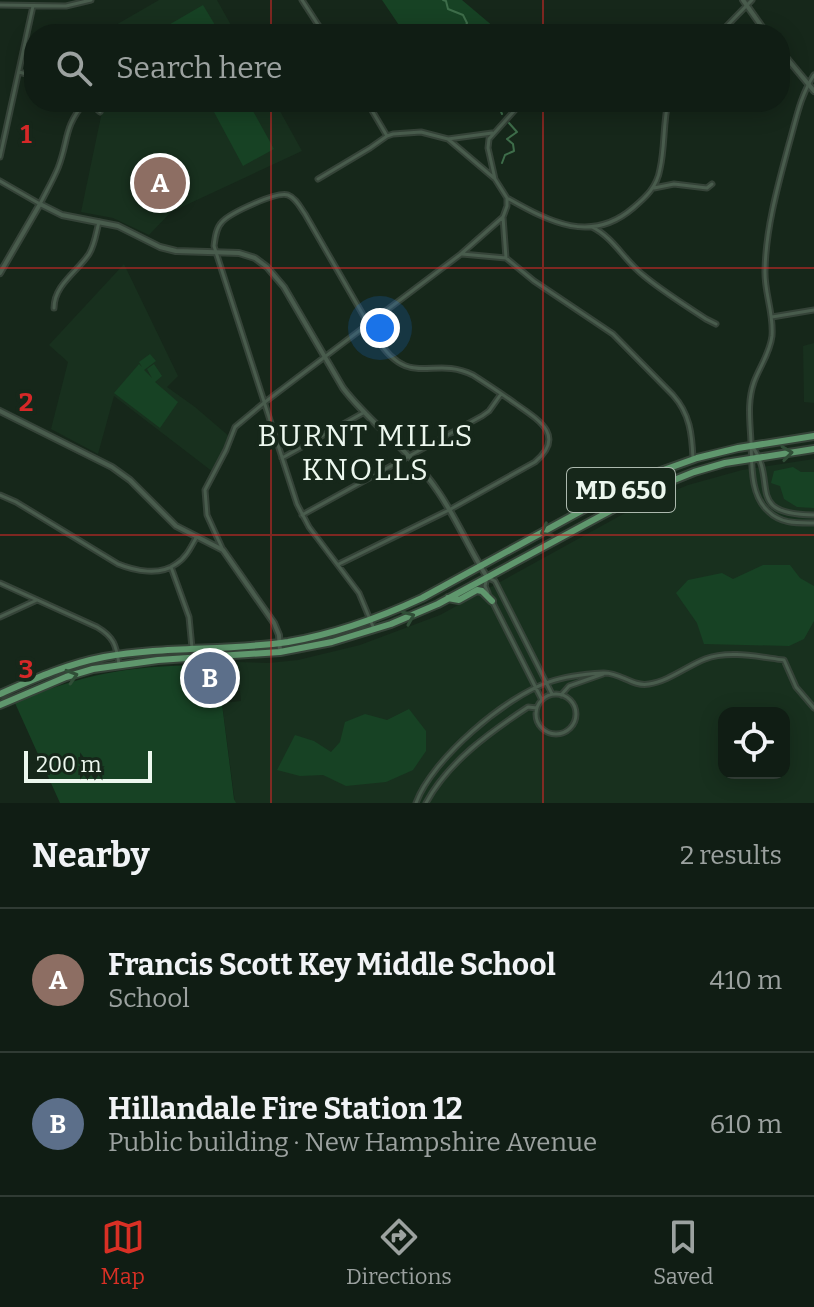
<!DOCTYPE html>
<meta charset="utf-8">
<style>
:root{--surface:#101d14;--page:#19261d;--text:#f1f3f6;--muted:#9ca2a0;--line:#303b34;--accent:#d93025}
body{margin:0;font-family:Bitter,serif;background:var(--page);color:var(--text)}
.controls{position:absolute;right:24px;bottom:24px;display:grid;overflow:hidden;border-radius:16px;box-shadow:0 4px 20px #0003}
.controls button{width:72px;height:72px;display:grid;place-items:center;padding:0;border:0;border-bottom:2px solid var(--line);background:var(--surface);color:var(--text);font:40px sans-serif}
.scale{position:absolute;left:24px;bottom:20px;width:128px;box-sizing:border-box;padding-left:8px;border:4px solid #ecf7ee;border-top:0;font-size:22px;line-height:28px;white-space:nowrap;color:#ecf7ee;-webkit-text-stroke:6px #16271a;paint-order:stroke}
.you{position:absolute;left:380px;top:328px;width:28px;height:28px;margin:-20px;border:6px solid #fff;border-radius:50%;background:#1a73e8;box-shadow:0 0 0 12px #1a73e833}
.badge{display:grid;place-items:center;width:52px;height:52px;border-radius:50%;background:var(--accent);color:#fff;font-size:26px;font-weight:700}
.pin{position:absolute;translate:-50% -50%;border:4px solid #fff;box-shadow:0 2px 8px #0006}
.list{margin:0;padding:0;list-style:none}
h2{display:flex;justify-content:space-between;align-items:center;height:104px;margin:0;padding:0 32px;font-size:34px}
h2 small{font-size:26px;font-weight:400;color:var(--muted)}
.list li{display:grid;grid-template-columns:52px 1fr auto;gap:24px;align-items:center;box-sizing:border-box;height:144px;padding:0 32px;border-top:2px solid var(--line)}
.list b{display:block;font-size:30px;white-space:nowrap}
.list p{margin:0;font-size:26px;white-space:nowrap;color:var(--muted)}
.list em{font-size:26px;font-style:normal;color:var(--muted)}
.icon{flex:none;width:44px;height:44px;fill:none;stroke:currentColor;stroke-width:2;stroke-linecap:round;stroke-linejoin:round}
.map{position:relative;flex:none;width:814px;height:803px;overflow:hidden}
.search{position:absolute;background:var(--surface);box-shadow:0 4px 20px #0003;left:24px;right:24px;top:24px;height:88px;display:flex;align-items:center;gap:20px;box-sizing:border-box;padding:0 28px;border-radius:32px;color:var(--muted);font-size:30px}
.sheet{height:392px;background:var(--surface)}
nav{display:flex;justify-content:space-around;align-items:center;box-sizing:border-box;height:112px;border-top:2px solid var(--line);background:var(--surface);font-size:22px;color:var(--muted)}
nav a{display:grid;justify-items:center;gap:4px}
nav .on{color:var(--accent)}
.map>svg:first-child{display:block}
</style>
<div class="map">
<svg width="814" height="803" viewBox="0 0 814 803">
<rect width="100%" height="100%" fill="#16271a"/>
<path fill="#18301e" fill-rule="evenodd" d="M159,0H217L236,34H92L114,26Z
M104,102H275L302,151L171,212L149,235L113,218L81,212Z
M124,264L178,376L167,387L195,407L230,437L213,472L114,396L98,454L51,429L68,362L49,345Z
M814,343V403L804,402L803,346Z
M814,459V803H235L222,703L241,701L237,662L268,663L298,660L360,645L440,615L616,518L640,505L688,485L742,470ZM724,713H784V773H724Z"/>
<path fill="#174224" d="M382,0H462L494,27L488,34H405Z
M203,5L215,25L198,34H163L160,30Z
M232,102H248L274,149L243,166L214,112Z
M150,354L156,361L144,370L152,378L147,369L154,364L162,376L155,382L178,402L160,428L114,393L139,364L142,367L139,362Z
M793,467L801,472H814V508L797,507L784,499L780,486L771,483L774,471Z
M763,565H790L800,578L814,586V621L804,639L789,646L704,644L697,623L676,593L688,580L722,573L733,579Z
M201,665V695L221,696L234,799L236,803H60L15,703C81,674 129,666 201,665Z
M409,709L426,731V751L413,770L386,782L346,786L323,775L300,776L277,770L295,735L314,741L331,752L340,742L345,722L365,714L387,720Z"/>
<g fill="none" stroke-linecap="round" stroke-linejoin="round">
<path stroke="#3e6d4a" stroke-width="2" d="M443,0L446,1L448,9L463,15L467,23L462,34
M497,102L502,114
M502,163L505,155L514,151L513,144L507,139L517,132L509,123"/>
<defs>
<path id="minor" d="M302,0L324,34
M0,5L66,6L91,0
M719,34L752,0
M19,72L34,76
M814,75C800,96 796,120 789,144C778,185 766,227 765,270C764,292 774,313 772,336C770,353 760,366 754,382C747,402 750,421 751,442C752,464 750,495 768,511C781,524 797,523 814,523
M89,102L100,112
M367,102L387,136
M522,102L489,139L488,148L495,179L507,198V206L503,217L506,258L534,281L613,334L673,395C690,414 692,434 693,459
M448,139L494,178
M0,157L33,6
M318,179L370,148L387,136L393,134L421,132L448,139L492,133
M0,181L40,204C46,192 53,180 58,168C69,140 63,128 85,102
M654,188L674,184L707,188L712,184
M509,199C550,222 591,244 633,208C646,197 657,187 660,169C665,147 663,124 668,102
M592,227C613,237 625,261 643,275C662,291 685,305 706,319L716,324
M462,254L506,258
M54,308C54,285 77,272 89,254C95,244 96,233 99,222
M772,317L814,310
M752,446C779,483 743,514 814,515
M282,458L363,413
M0,495L16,502L118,564C135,571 160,576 176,564C186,558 191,547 196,538
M302,515L482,416L489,411L501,394
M222,548L207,515L205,490L226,450L235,427L265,402L461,254L503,217
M339,564L449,510L535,462C566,436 539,420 516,404C502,394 487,384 473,375C433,355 410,390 377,339L305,214C300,207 296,198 288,195C277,191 230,213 222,222C216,228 215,238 214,246L297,504L309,527L359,593L374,629
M171,567L189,617L192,648
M0,583L97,627C114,637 116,645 119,664
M488,593L485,586L487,577L495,581L552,694
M493,603L542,700
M0,617L37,600
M536 714a20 20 0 1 1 40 0a20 20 0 1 1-40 0Z
M561,695L569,686L603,674
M416,803C432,759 505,697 549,682C566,676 585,674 603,673C620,672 632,687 649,684C669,681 687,666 705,659C729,650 759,657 784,660L796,687L814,708
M426,803C448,762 490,732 528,707L537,708"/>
<path id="tertiary" d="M743,0L767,34
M780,50L814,91
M0,273L40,204L62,215L118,226L160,247L176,251L239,253L255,258L267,267L284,287L343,388C371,425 411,451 437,490C456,517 469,549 487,577
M0,411L112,467L130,480L176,526L223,550L274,623L279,635L280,652"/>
<path id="primary" d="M448,598L459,600L477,590L482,591L492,601
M0,694C34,679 67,664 104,657C165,646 227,651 288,642C335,634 379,618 422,598L616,492L658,472L697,458L738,448L814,436
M0,705L66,677L93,669L158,660L280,652L332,642L391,624L438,604L647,491L694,472L725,463L814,449"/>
</defs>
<use href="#minor" stroke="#354338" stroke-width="7"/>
<use href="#tertiary" stroke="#354338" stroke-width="8"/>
<use href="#primary" stroke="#354338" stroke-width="10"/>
<use href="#minor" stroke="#495c4d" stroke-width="3"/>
<use href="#tertiary" stroke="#495c4d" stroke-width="4"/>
<use href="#primary" stroke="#5f976d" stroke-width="6"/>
</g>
<defs><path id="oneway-chevron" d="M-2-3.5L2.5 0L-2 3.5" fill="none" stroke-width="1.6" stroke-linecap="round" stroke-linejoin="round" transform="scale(2)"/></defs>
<g stroke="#304e37">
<use href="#oneway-chevron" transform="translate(787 453) rotate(-8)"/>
<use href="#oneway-chevron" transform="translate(546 531) rotate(152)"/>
<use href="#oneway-chevron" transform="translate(409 617) rotate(-23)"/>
<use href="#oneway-chevron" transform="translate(72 676) rotate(-17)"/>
</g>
<path fill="none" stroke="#d62828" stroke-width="2" stroke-opacity="0.55" d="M271,0V34M543,0V34M271,102V803M543,102V803M0,268H814M0,535H814"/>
<g text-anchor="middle" stroke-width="8" stroke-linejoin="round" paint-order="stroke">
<rect fill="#16271a" stroke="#acb9ae" stroke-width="2" x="567" y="468" width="108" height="44" rx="6"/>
<g font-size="26" font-weight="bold" fill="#ecf7ee">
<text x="621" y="499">MD 650</text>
</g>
<g font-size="30" letter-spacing="2" fill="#ecf7ee" stroke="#16271a">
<text x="366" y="446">BURNT MILLS<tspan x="366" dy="34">KNOLLS</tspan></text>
</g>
</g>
<g font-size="26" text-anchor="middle" font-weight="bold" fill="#d62828" stroke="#16271a" stroke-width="8" stroke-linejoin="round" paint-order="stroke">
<text x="26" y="143">1</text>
<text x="26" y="411">2</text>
<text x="26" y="678">3</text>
</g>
</svg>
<div class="controls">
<button><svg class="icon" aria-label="locate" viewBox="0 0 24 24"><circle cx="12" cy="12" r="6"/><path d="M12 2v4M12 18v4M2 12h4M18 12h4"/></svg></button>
</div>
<div class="scale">200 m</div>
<div class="you"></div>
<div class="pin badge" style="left:160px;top:183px;background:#8d6e63">A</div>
<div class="pin badge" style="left:210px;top:678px;background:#5c6f8a">B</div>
<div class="search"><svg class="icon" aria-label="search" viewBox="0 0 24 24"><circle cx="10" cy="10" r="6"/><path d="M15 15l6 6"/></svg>Search here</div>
</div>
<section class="sheet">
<h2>Nearby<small>2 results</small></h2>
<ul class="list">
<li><span class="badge" style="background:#8d6e63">A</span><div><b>Francis Scott Key Middle School</b><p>School</p></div><em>410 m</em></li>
<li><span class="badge" style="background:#5c6f8a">B</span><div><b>Hillandale Fire Station 12</b><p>Public building · New Hampshire Avenue</p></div><em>610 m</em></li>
</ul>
</section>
<nav>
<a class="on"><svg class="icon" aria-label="map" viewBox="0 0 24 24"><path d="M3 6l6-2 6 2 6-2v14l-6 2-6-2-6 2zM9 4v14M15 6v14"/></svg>Map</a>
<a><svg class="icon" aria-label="directions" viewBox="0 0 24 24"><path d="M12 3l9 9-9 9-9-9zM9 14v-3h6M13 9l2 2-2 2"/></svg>Directions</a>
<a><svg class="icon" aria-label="saved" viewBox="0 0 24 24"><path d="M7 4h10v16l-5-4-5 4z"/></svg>Saved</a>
</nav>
